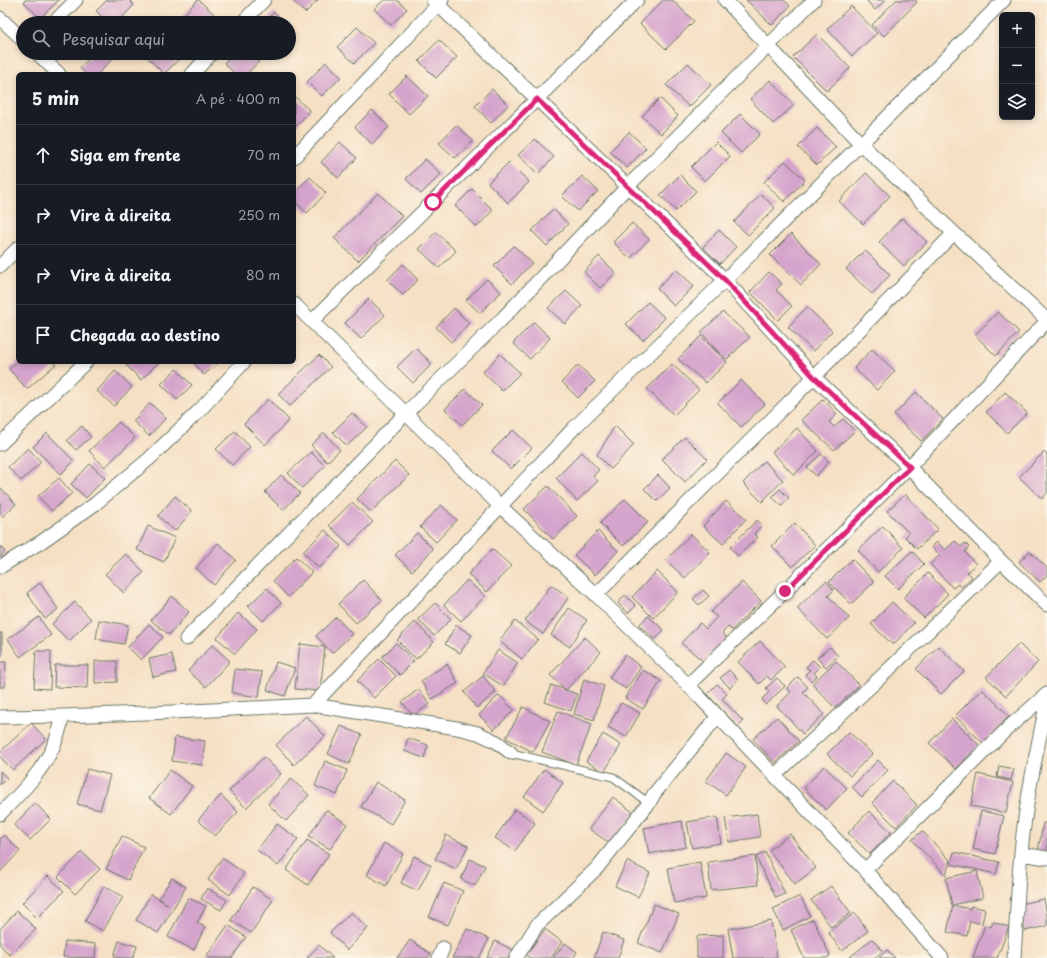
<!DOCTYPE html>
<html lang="pt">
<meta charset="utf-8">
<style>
:root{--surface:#171b24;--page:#242831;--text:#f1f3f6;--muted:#9ea1a6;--line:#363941}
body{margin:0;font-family:"Playpen Sans",sans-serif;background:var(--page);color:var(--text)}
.controls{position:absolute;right:12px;top:12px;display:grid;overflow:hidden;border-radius:6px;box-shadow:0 2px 6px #0003}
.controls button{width:36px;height:36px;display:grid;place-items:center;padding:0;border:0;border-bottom:1px solid var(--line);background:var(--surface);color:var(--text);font:20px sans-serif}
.stop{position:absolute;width:12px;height:12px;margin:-9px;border:3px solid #db2777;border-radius:50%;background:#fff}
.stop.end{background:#db2777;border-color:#fff;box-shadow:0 1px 4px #0008}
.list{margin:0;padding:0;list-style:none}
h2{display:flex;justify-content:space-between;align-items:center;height:52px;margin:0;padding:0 16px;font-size:17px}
h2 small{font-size:13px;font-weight:400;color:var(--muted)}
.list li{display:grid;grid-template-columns:26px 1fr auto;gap:12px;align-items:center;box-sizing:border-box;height:60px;padding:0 16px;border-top:1px solid var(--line)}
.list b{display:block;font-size:15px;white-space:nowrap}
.list em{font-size:13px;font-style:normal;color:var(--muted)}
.icon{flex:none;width:22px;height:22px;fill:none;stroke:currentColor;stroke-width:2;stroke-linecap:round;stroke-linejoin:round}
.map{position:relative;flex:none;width:1047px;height:958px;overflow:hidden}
.search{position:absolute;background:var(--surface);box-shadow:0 2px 6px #0003;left:16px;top:16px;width:280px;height:44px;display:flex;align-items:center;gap:10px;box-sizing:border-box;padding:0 14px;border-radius:22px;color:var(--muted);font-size:15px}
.panel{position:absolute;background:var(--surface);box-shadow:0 2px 6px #0003;left:16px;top:72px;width:280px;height:292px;border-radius:6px}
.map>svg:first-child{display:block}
</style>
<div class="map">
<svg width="1047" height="958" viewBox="0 0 1047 958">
<rect width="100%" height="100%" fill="#fcf5e5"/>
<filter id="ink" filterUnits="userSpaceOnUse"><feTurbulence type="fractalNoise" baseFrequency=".025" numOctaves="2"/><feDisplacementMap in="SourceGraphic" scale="8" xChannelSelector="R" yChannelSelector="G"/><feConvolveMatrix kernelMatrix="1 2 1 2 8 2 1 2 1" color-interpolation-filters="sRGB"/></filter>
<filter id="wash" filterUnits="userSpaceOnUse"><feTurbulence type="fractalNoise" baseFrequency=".012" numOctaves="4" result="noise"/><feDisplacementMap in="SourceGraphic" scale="16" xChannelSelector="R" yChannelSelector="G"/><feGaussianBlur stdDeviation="0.9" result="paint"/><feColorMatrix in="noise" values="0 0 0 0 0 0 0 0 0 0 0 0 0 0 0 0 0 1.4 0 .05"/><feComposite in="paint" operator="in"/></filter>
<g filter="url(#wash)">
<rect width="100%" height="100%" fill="#f5e0c4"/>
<g id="blocks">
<path fill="#d5a4cc" d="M25,0H59L40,18L24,2Z
M107,0H129L134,5L117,23H108L96,11Z
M198,0H199L219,19L215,23H183L179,19Z
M292,0H318L305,13Z
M384,0H397L407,9L391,25L374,9Z
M663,0H672L694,21L666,49L640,24Z
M746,0H784L790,6L772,25Z
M866,0H885L875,10Z
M896,0H915L917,2L884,36L872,25Z
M851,6L877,33L852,56L827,29Z
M274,12L285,23H263Z
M357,27L374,43L354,63L337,47Z
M817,34L850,68L827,91L793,57Z
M439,40L457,57L436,78L419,61Z
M94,53H118L98,74H86L80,68Z
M151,53H184V54L164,74L147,57Z
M234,53H251L259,61L247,74H235L224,63Z
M326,62L341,77L322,96L307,82Z
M688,63L711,85L689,107L666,85Z
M407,76L428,96L409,114L389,94Z
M770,80L794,105L773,124L750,99Z
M492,89L508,105L491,123L475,106Z
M294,96L310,111L294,128Z
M660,98L678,116L661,134L642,116Z
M372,110L389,127L372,144L355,127Z
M740,114L760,134L741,153L721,133Z
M456,125L473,141L455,158L439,143Z
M817,128L836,147L817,165L798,147Z
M629,132L646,148L627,168L610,151Z
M535,139L554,157L538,174L518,155Z
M340,142L357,158L338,178L321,162Z
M716,142L730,156L705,181L691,167Z
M425,159L441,174L421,194L406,179Z
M785,161L805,180L784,202L764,182Z
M509,162L529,182L508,203L488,183Z
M866,173L890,196L863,224L839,201Z
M680,175L696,191L676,211L660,195Z
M582,176L598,191L578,211L562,196Z
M310,177L326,193L307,213L294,201V193Z
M472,189L493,210L477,227L455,206Z
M378,193L402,216L358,261L334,238Z
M761,194L775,208L748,235L734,222Z
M553,209L568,224L547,246L532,231Z
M902,218L927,242L904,266L879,242Z
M632,223L649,239L630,259L613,242Z
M719,230L736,247L720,264L703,247Z
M436,232L456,251L439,268L419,249Z
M791,234L821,264L801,285L770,255Z
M514,246L532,263L512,284L494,266Z
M865,250L890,275L872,294L846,269Z
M599,256L616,273L600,288L584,272Z
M403,264L418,280L403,295L387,280Z
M676,269L694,286L674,306L657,289Z
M769,272L782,284L776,290L792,306L778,320L750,292Z
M487,279L501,292L480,313L466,300Z
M566,291L582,306L565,324L548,308Z
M369,299L385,315L361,339L345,323Z
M648,302L665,318L643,340L626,324Z
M807,307L832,331L813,351L788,327Z
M454,308L469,323L451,342L436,327Z
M723,312L750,337L727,359L716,350L701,332Z
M998,312L1019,332L996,356L975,335Z
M534,322L550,338L530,359L513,343Z
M701,336L727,362L706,383L678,359Z
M416,348L432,364L413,383L397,367Z
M872,349L895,371L877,390L854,368Z
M500,354L520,373L502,391L483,372Z
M319,355L331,367L290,406L278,394Z
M18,361V362H54L56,364L27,389L9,369Z
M127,362H159L141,380L125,364Z
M193,362H219L204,375Z
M672,364L699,390L674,415L647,389Z
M578,365L595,381L578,398L562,382Z
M176,369L192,385L177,400L161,384Z
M115,371L132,387L114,406L97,391Z
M741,380L765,404L741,427L718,403Z
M465,389L482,405L462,425L445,409Z
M916,392L943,419L921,441L894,415Z
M1005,392L1027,413L1007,433L986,412Z
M268,399L289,420L265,445L244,424Z
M823,399L837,414L829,422L834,427L843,419L855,431L834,450L801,420Z
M150,403L166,418L149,436L133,421Z
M352,413L367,427L347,446L333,432Z
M119,422L135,438L105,467L89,451Z
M82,426L91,437L76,450L67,440Z
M615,426L634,445L611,469L597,455Z
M797,428L818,451L794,475L772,452Z
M513,430L532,448L511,469L492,451Z
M235,431L250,447L232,465L216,449Z
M47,433L74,461L61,474L33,447Z
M324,433L340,450L327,462L311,445Z
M685,437L707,459L685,482L662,459Z
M28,448L41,462L21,481L8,467Z
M311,452L325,466L302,488L288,473Z
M582,452L599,470L593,476L598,481L577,501L556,478Z
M1044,452L1047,455V493L1042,499L1019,477Z
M821,454L829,462L816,476L807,467Z
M395,461L409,475L371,512L357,499Z
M764,461L783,480L762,502L743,483Z
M90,464L105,478L86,498L71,484Z
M281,475L300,493L283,510L265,492Z
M658,475L670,488L657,501L644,489Z
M59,478L72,493L52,511L38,496Z
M548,486L577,516L553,539L524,509Z
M0,487L16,504L2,517L0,515Z
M780,489L789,498L782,506L772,497Z
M905,494L938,529L917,549L905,537L909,533L887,511Z
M175,496L192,511L175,531L158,516Z
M625,499L648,522L623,546L600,523Z
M726,501L746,519L723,544L703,526Z
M352,502L373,522L350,545L329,525Z
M441,505L457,520L436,542L420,527Z
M757,520L762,525L754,534L758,537L738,556L730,547Z
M795,523L815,545L792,567L772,546Z
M148,526L175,538L164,562L137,550Z
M883,526L903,548L878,572L858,550Z
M325,530L341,546L319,568L303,552Z
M598,531L618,551L595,575L574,555Z
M417,533L433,549L412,571L395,555Z
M691,534L710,552L685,578L666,560Z
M955,541L961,547L965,543L969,547L965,552L976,564L967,572L972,577L961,587L958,584L953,588L930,564L940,555L932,547L937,542L945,550Z
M218,543L236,560L214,585L196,568Z
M0,546L5,552L0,557Z
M492,549L511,566L487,592L468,574Z
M912,551L924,564L898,589L885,576Z
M1030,551L1047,568V575L1040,582L1019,562Z
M126,554L144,572L124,593L105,574Z
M296,557L312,572L288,597L273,581Z
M852,559L874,582L851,604L829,582Z
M657,571L678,592L653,618L632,597Z
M928,573L948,594L924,618L903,598Z
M363,580L382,600L356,623L338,604Z
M467,580L485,596L461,621L444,605Z
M826,581L834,590L828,596L849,618L827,639L797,608Z
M742,582L761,601L732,630L728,627L722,633L727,638L703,661L681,643L700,623L706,629L717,617L711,612Z
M40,583L58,609L45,619L27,593Z
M551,585L569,597L543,634L525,621Z
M267,588L281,603L263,621L248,606Z
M703,590L709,596L699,605L693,599Z
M625,595L636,606L628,613L618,603Z
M172,596L189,612L169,635L151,620Z
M75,602L91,619L69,641L52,624Z
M892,602L914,623L893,645L871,624Z
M435,603L451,619L434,636L418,619Z
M569,608L587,620L570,647L551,635Z
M238,613L257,629L235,654L217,638Z
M648,616L664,630L655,640L639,625Z
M39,617L51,635L20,657L8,639Z
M336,617L352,634L332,653L316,636Z
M99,620L128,625L124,644L96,639Z
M515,621L538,639L522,659L499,641Z
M415,622L434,642L416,659L397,640Z
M149,624L163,637L141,660L128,647Z
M456,625L472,635L460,653L445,644Z
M0,633H2V656H0Z
M585,637L601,652L566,690L577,694L571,711L545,702L551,685L566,690L550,675Z
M760,641L785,667L771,680L767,676L759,684L738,662Z
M396,643L414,661L400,675L382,657Z
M300,644L325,647L320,691L295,689Z
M1019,644L1038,662L1006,696L986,677Z
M212,645L230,661L206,687L188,671Z
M938,646L964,671L941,694L916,669Z
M830,647L838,656L826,667L817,658Z
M498,650L518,663L503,686L483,673Z
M36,651H51L50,689L34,688Z
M172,654L176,672L153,677L149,659Z
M625,655L641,667L626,689L609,678Z
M379,659L396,676L374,698L357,681Z
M813,660L820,667L814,673L817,676L811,681L805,674L810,670L806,667Z
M95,661H117V682L95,683Z
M836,661L859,685L835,708L812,684Z
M0,662H6L5,687H0Z
M276,662L295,668L285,696L267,690Z
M447,664L458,683L432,699L421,681Z
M55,665H88L87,688L54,687Z
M235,669L262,672L259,697L232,693Z
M643,670L661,681L643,709L625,698Z
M729,670L738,679L730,688L720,678Z
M483,676L496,692L477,708L464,692Z
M798,677L808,687L803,692L824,714L803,734L777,706L791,692L787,688Z
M777,678L785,686L766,705L762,699L769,692L766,688Z
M584,679L604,686L594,720L574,714Z
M717,684L727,694L722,699L743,721L738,727L707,694Z
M419,689L430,704L413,716L402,702Z
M982,689L1009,716L983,743L955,716Z
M499,695L514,710L494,730L479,715Z
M621,703L640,713L626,737L608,727Z
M523,707L550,721L533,752L506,738Z
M558,711L592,724L576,765L542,752Z
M306,716L325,736L294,765L276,745Z
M777,717L799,741L775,763L753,739Z
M952,719L979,745L956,769L929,743Z
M31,723L46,739L13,770L0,757V752Z
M341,726L362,735L349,764L328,754Z
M849,732L872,754L850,776L827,754Z
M603,734L621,745L604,772L586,761Z
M175,737L205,741L202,765L172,761Z
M408,738L428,745L424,758L404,751Z
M726,753L746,767L726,795L706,781Z
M264,757L281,774L246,808L229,791Z
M878,760L888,770L862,797L852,787Z
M325,761L347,770L337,795L315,786Z
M824,766L847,788L826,810L804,788Z
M999,766L1014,769L1011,780L997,777Z
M87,769L110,775L100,810L77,804Z
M544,769L563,783L543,811L524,797Z
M170,770L192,786L171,814L149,798Z
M0,771L7,778L0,785Z
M978,774L1013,782L1006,813L971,806Z
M291,779L309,795L286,821L268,804Z
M893,781L917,805L896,827L872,803Z
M376,782L405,800L391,824L361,807Z
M221,795L238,812L215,836L198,820Z
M613,797L634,813L611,844L589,829Z
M35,803L51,819L30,840L14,825Z
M515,809L535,823L515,851L495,838Z
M326,810L347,824L330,849L309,836Z
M869,811L891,832L870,854L848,833Z
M981,811L1004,816L995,854L973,849Z
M757,814L760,837L729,842L725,818Z
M717,817L721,843L692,848L687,822Z
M682,821L686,847L649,854L644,828Z
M1043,823H1047V853L1038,852Z
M277,824L298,839L278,866L257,850Z
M922,831L950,860L946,875L912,840Z
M790,834L816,868L795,884L769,850Z
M4,835L20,851L0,872V839Z
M446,835L468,846L456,869L435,859Z
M122,836L144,847L128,880L106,869Z
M307,840L329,854L308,885L286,870Z
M384,843L403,854L386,886L367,875Z
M82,852L100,869L75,894L58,877Z
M765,852L785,894L776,898L756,857Z
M954,852L999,862L996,874L951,864Z
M414,856L431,865L418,891L401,883Z
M755,856L758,885L711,890L708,862Z
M222,858L244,873L230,895L208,880Z
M470,859L485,866L475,886L461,879Z
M627,861L650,873L638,897L615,886Z
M700,862L706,898L674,903L668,868Z
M977,871L983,898L952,905L946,878Z
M48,876L64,891L37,918L22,903Z
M172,878L186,887L158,933L136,920L151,894L169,905L159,898Z
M444,883L463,891L448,925L429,917Z
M104,886L123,897L103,931L85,921Z
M831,886L851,913L831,927L811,900Z
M253,887L273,900L251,933L231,920Z
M207,888L227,900L221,910L201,899Z
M800,896L810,916L783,930L773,909Z
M188,898L206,906L197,923L205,927L194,950L168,937Z
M1044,899L1047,915V926L1025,931L1020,904Z
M654,904L679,914L662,953L638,943Z
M953,905L970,909L971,906L985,909L982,924L970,921L967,936L947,932Z
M17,911L36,929L10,955L0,945V929Z
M351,912L368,928L347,950L330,933Z
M855,913L868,931L842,951L828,932Z
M813,919L830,956L826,958H804L791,930Z
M771,921L777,957L768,958H733L728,929Z
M993,922L1009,927L997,958H977L973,957L985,925L991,927Z
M228,925L246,937L232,958H209L206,957Z
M467,929L489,939L479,958H452Z
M545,929L562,942L551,958H530L526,955Z
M603,932L624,940L618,958H594Z
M723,935V958H697V936Z
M872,939L883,951L874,958H849Z
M410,940L431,954L428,958H397Z
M65,941L96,944L95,958L63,957Z
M119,941L137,946L133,958H121L114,956Z
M495,941L513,950L509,958H487Z
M565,943L577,952L573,958H553Z
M319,945L333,958H307Z
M887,950L895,958H879Z"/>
</g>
</g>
<g filter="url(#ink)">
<use href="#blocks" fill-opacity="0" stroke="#6a7666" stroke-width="1"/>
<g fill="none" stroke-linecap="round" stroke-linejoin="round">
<defs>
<path id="service" d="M511,753L613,777L649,803"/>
<path id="minor" d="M433,0L537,99L725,280L814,377L909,467L1001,561L1047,605
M725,0L861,144L954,233L1047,320
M0,18L23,40
M53,23L76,0
M242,23L264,0
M37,53L59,74
M192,74L212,53
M294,157L374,73L442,0
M0,266L18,248
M294,304L500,506L596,595L688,685L865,870L942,958
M312,321L637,0
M0,444L86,362
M0,567L41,542L95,504L149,459L200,410L244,362
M596,595L814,377L954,233
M186,639L405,414L502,319L628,186L814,0
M688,685L785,591L909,467L1047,321
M313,705L574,428L725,280L1004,0
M0,717L63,716L173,712L313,705L457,728L478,733L497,742L511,753
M775,775L883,675L1001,561
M0,814C22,792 45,769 56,740C59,732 61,724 63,716
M1021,854L1047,858
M865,870L1008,728L1047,694
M439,958L443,948
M516,958L537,925L597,868L649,803L654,794L718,716
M1014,958C1017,914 1018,870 1024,826C1029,784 1039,742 1047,700"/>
</defs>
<use href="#service" stroke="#6a7666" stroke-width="9"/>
<use href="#minor" stroke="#6a7666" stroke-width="15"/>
<use href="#service" stroke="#fff" stroke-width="7"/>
<use href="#minor" stroke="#fff" stroke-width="13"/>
</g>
</g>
<g fill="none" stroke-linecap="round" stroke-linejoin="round" filter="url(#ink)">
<path stroke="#db2777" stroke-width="5" d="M433,202L537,99L725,280L814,377L910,467L785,591"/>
</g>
</svg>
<div class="controls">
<button>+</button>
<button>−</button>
<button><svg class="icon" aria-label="layers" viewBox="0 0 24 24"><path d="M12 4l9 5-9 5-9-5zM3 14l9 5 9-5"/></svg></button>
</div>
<div class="stop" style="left:433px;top:202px"></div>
<div class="stop end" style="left:785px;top:591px"></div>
<div class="search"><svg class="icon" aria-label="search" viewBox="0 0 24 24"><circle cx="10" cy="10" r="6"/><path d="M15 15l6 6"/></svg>Pesquisar aqui</div>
<section class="panel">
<h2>5 min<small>A pé · 400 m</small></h2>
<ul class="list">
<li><svg class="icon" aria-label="ahead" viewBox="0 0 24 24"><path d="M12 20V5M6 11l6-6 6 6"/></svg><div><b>Siga em frente</b></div><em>70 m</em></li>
<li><svg class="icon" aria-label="right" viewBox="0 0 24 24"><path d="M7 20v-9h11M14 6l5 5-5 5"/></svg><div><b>Vire à direita</b></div><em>250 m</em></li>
<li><svg class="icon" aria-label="right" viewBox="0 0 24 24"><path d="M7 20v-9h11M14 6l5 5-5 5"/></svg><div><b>Vire à direita</b></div><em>80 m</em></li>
<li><svg class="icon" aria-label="arrive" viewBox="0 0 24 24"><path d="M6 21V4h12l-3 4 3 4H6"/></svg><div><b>Chegada ao destino</b></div></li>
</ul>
</section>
</div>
